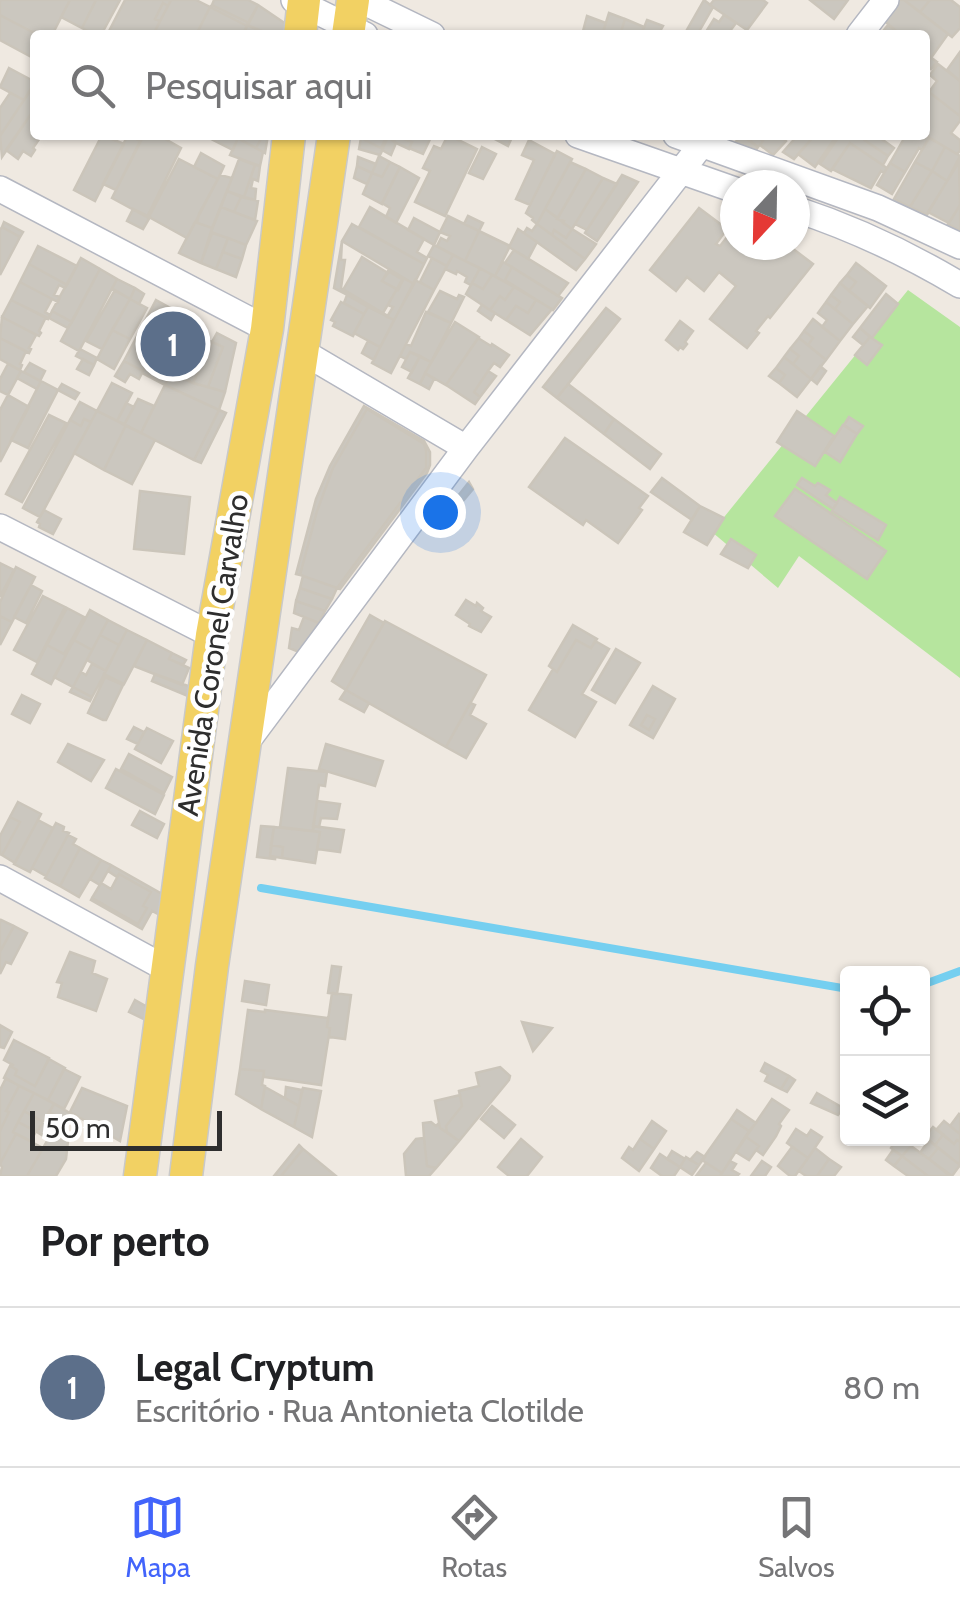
<!DOCTYPE html>
<html lang="pt">
<meta charset="utf-8">
<style>
:root{--surface:#fff;--page:#f2f2f2;--text:#202124;--muted:#757577;--line:#e0e0e0;--accent:#4264fb}
body{margin:0;font-family:Cabin,sans-serif;background:var(--page);color:var(--text)}
.controls{position:absolute;right:30px;bottom:30px;display:grid;overflow:hidden;border-radius:10px;box-shadow:0 2px 8px #0004}
.controls button{width:90px;height:90px;display:grid;place-items:center;padding:0;border:0;border-bottom:2px solid var(--line);background:var(--surface);color:var(--text);font:50px sans-serif}
.compass{position:absolute;left:720px;top:170px;width:90px;height:90px;border-radius:50%;background:var(--surface);box-shadow:0 2px 8px #0004;rotate:202deg}
.scale{position:absolute;left:30px;bottom:25px;width:192px;box-sizing:border-box;padding-left:10px;border:5px solid #2e2e2e;border-top:0;font-size:28px;line-height:35px;white-space:nowrap;color:#2e2e2e;-webkit-text-stroke:8px #fff;paint-order:stroke}
.you{position:absolute;left:440px;top:512px;width:35px;height:35px;margin:-25px;border:8px solid #fff;border-radius:50%;background:#1a73e8;box-shadow:0 0 0 15px #1a73e833}
.badge{display:grid;place-items:center;width:65px;height:65px;border-radius:50%;background:var(--accent);color:#fff;font-size:32px;font-weight:700}
.pin{position:absolute;translate:-50% -50%;border:5px solid #fff;box-shadow:0 2px 10px #0006}
.list{margin:0;padding:0;list-style:none}
h2{display:flex;justify-content:space-between;align-items:center;height:130px;margin:0;padding:0 40px;font-size:42px}
h2 small{font-size:32px;font-weight:400;color:var(--muted)}
.list li{display:grid;grid-template-columns:65px 1fr auto;gap:30px;align-items:center;box-sizing:border-box;height:160px;padding:0 40px;border-top:2px solid var(--line)}
.list b{display:block;font-size:38px;white-space:nowrap}
.list p{margin:0;font-size:32px;white-space:nowrap;color:var(--muted)}
.list em{font-size:32px;font-style:normal;color:var(--muted)}
.icon{flex:none;width:55px;height:55px;fill:none;stroke:currentColor;stroke-width:2;stroke-linecap:round;stroke-linejoin:round}
.map{position:relative;flex:none;width:960px;height:1176px;overflow:hidden}
.search{position:absolute;background:var(--surface);box-shadow:0 2px 8px #0004;left:30px;right:30px;top:30px;height:110px;display:flex;align-items:center;gap:25px;box-sizing:border-box;padding:0 35px;border-radius:10px;color:var(--muted);font-size:38px}
.sheet{height:290px;background:var(--surface)}
nav{display:flex;justify-content:space-around;align-items:center;box-sizing:border-box;height:140px;border-top:2px solid var(--line);background:var(--surface);font-size:28px;color:var(--muted)}
nav a{display:grid;justify-items:center;gap:5px}
nav .on{color:var(--accent)}
.map>svg:first-child{display:block}
</style>
<div class="map">
<svg width="960" height="1176" viewBox="0 0 960 1176">
<rect width="100%" height="100%" fill="#efe9e1"/>
<path fill="#b6e59e" d="M908,290L960,327V678L799,556L778,588L712,532Z"/>
<g fill="none" stroke-linecap="round" stroke-linejoin="round">
<path stroke="#75cff0" stroke-width="8" d="M261,888L848,989
M922,985L960,971"/>
</g>
<path fill="#cbc7bf" stroke="#cbc5ba" stroke-width="2.5" fill-rule="evenodd" d="M0,0H70L52,35H38L0,15Z
M70,0H96L82,28L61,17Z
M96,0H120L101,35H96L82,28Z
M125,0H171L168,6L163,3L155,19L160,21L153,35H107Z
M171,0H196L210,7L196,35H153Z
M214,0H248L258,5L249,23L212,5Z
M704,0L713,7L697,35H684Z
M714,0H763L767,3L747,30L710,5Z
M810,0H848L834,19Z
M896,0H904L948,34L931,58L925,53V35H901L882,19Z
M904,0H930L920,12Z
M930,0H951L960,7V28L952,37L920,12Z
M163,3L168,6L160,21L155,19Z
M212,5L249,23L247,26L210,7Z
M258,5L286,24L283,35H268L247,25Z
M210,7L247,26L243,35H196Z
M609,13L625,19L620,35H602Z
M0,15L38,35H35V59L0,40Z
M724,15L736,23L727,35H704L714,19L719,22Z
M587,16L606,23L602,35H582Z
M625,19L644,27L641,35H620Z
M647,20L663,26L658,35H641Z
M247,25L269,34L268,35H243Z
M888,25L901,35H880Z
M960,52V81L947,70Z
M925,53L937,62L931,69L925,65Z
M938,64L960,81V116L929,92L937,81L930,75Z
M9,68L35,82L24,100L0,87Z
M32,88L35,90V108L2,157L0,136Z
M929,92L960,116V121L951,133L960,140V151L957,154L925,135V97Z
M10,93L24,100L0,136V108Z
M33,111L35,112V135H42L33,148L35,150L31,156L23,151L18,159L6,150Z
M102,135L124,144L95,201L74,190Z
M128,135L140,141L116,190L103,184Z
M144,135H158L181,148L147,217L112,198Z
M203,135H232L238,138L233,150Z
M232,135H263L256,148Z
M263,135H268L265,153L256,148Z
M361,135H387L381,148L361,138Z
M389,135H432L423,154L409,148L412,142L396,136L394,140L388,137Z
M448,135L477,149L445,216L415,202L430,171L423,168L434,146L441,149Z
M487,135H513L508,146Z
M741,135L758,147L756,150L735,143Z
M750,135H755L763,141L758,147L747,138Z
M755,135H779L786,141L773,155L760,145L763,141Z
M798,135H815L794,159L783,152Z
M815,135H837L815,167L798,154Z
M840,135H857L888,156L883,165L850,143L831,171L820,164Z
M857,135H876L894,148L888,156Z
M906,135H925L929,138L922,150L919,148L905,172L890,163Z
M396,136L412,142L409,149L394,142Z
M388,137L396,143L391,155L382,150Z
M238,138L263,152L260,166L230,155Z
M361,138L383,149L380,155L359,149Z
M929,138L945,147L932,171L915,162Z
M529,140L555,154L530,205L516,199L534,160L522,155Z
M850,143L887,168L884,173L881,171L871,188L832,169Z
M482,147L496,154L483,179L469,173Z
M945,147L960,156L947,181L932,171Z
M557,151L572,159L537,224L532,220L533,218L526,213Z
M201,153L224,166L218,179L194,167Z
M379,156L390,162L382,177L372,173Z
M358,157L376,164L372,173L357,166Z
M179,159L218,179L187,238L149,217Z
M239,159L255,165L244,197L227,191Z
M390,162L400,167L382,204L363,194L372,173L382,177Z
M570,162L586,169L558,218L545,209Z
M915,162L932,171L910,207L894,199Z
M959,162L960,205L949,223L928,212Z
M890,163L905,172L892,194L877,185Z
M255,165L260,166L258,181L253,179L251,188L256,189L255,200L244,197Z
M357,166L372,173L367,184L354,178Z
M400,167L419,178L396,223L386,217L390,208L382,203Z
M586,169L603,178L572,229L563,223L564,221L557,219Z
M932,171L947,181L927,215L910,207Z
M220,175L232,178L212,228L197,223L199,214Z
M622,175L638,182L597,241L585,233Z
M603,178L617,184L587,230L575,224Z
M227,191L241,197L234,212L221,207Z
M241,197L258,201L255,220L234,212Z
M960,205V231L948,224Z
M221,207L257,221L246,245L211,232Z
M370,207L424,239L417,252L427,258L424,264L359,227Z
M699,208L727,229L716,244L720,246L735,227V245H765L771,249L774,245H788L813,264L770,318L768,316L756,331L759,333L747,348L710,319L736,286L719,272L704,291L687,277L676,291L650,270Z
M133,209L150,217L143,229L127,221Z
M545,209L572,229L566,238L554,230L552,235L537,224Z
M448,216L479,231L465,261L437,246L441,238L447,241L450,236L440,232Z
M468,216L483,223L479,231L464,224Z
M414,218L440,232L434,245L408,230Z
M4,222L23,232L20,237L2,227Z
M195,222L212,228L201,263L179,253Z
M352,224L424,264L414,284L342,241Z
M537,224L585,259L576,270L524,233L527,228L532,231Z
M2,227L20,237L0,275V230Z
M518,229L537,242L528,259L509,247Z
M572,229L596,244L585,259L552,235L554,230L566,238Z
M479,231L510,246L495,276L465,261Z
M212,233L228,238L216,269L201,263Z
M228,238L246,245L242,259L223,252Z
M342,241L341,260H345L341,288L388,316L334,288Z
M434,245L453,255L447,266L428,256Z
M38,246L77,266L67,285L29,264Z
M514,250L568,283L558,296L505,263Z
M223,252L242,259L236,277L216,269Z
M453,255L480,268L471,285L465,282L467,277L457,271L456,274L445,269Z
M362,257L388,273L382,281L397,289L383,313L343,290Z
M81,258L100,269L72,322L52,311Z
M432,258L447,266L434,290L420,282Z
M503,262L512,267L505,280L510,285L495,276Z
M856,263L886,286L870,308L849,291L856,282L847,275Z
M29,264L67,285L65,288L59,285L54,295L60,297L58,302L20,282Z
M512,267L562,298L553,310L505,280Z
M480,268L492,275L483,289L472,283Z
M100,269L117,279L79,351L61,341Z
M388,271L403,280L398,290L382,281Z
M492,275L514,287L505,300L500,296L490,310L466,294L472,283L483,289Z
M847,275L856,282L849,291L840,283Z
M403,278L414,284L394,320L387,317L393,307L388,305Z
M117,279L135,288L130,299L112,289Z
M415,280L434,290L391,373L372,363Z
M20,282L52,299L45,312L50,315L48,319L11,300Z
M840,283L868,306L853,324L835,309L840,302L831,295Z
M514,287L536,300L528,313L516,306L506,320L490,310L500,296L505,300Z
M135,288L144,294L139,304L130,299Z
M115,290L130,299L102,349L86,341Z
M440,291L457,299L459,295L464,297L451,323L428,312Z
M886,294L898,304L872,338L860,328Z
M347,295L368,307L364,314L344,303Z
M831,295L840,302L835,309L826,302Z
M130,299L147,308L130,339L112,330Z
M11,300L46,317L39,331L41,333L39,336L2,317Z
M156,300L174,310L143,371L124,361Z
M536,300L552,309L530,335L506,320L516,306L528,313Z
M341,302L364,314L353,336L333,326L335,322L331,320Z
M826,302L853,324L840,341L822,327L827,320L818,313Z
M482,305L495,313L491,320L478,311Z
M368,307L394,320L380,347L354,333Z
M606,308L620,319L557,398L543,387Z
M52,311L72,322L68,328L49,318Z
M426,312L451,323L431,362L410,352L406,359L400,356L406,344L411,346Z
M2,317L36,335L29,348L31,349L29,353L0,338Z
M170,319L187,329L166,371L147,363Z
M813,319L840,341L826,360L808,345L813,338L804,331Z
M680,321L693,331L685,342L687,344L683,349L680,347L678,350L666,340Z
M455,322L479,337L446,385L425,373Z
M860,328L870,337L863,345L853,337Z
M112,330L130,339L114,369L97,359Z
M804,331L813,338L808,345L799,338Z
M190,332L212,342L193,383L171,373Z
M217,333L236,343L225,392L208,387L223,347L212,342Z
M870,337L882,345L867,365L855,355Z
M0,338L26,351L20,364L22,365L20,370L0,359Z
M478,338L491,346L492,344L509,355L500,367L494,363L488,371L474,392L480,397L475,404L446,385Z
M799,338L826,360L811,379L793,364L799,356L790,349Z
M368,341L380,347L374,360L362,353Z
M212,342L223,347L208,387L193,383Z
M80,349L97,358L94,365L76,356Z
M790,349L799,356L793,364L784,357Z
M410,352L420,356L412,372L402,367Z
M420,356L431,362L420,384L408,378Z
M784,357L811,379L797,397L779,383L785,375L776,368Z
M83,359L94,365L89,375L77,369Z
M124,361L143,371L139,379L130,374L125,382L115,376Z
M30,363L45,371L40,381L24,372Z
M147,363L170,374L165,385L142,373Z
M8,364L21,371L8,395L0,391V379Z
M820,366L826,371L817,384L811,379Z
M776,368L785,375L779,383L769,376Z
M21,371L41,381L37,389L17,378Z
M488,371L496,376L480,397L474,392Z
M171,373L193,383L225,392L219,410L165,385Z
M425,373L434,379L429,389L420,384Z
M41,381L58,390L28,448L11,440Z
M112,383L132,393L117,421L97,411Z
M62,384L79,393L75,399L58,390Z
M568,384L614,419L604,434L557,398Z
M165,385L219,410L194,460L141,433Z
M8,395L29,407L0,462V410Z
M138,399L154,406L141,433L124,425Z
M80,402L97,411L91,422L84,419L81,426L70,420Z
M126,403L134,407L124,425L117,421Z
M364,406L424,441L430,452V465L427,473L340,589L337,588L426,468V450L424,444L367,409L333,468L317,511L300,575L296,574L316,499L330,466Z
M367,409L424,444L426,450V468L337,588L300,575L317,511L333,468Z
M219,410L226,413L201,463L194,460Z
M97,411L126,425L104,470L74,453Z
M797,411L834,436L815,466L777,442Z
M49,415L66,423L22,502L6,494Z
M849,417L863,426L857,434L844,425Z
M84,419L91,422L40,517L23,508L70,420L81,426Z
M614,419L661,454L650,469L604,434Z
M126,425L155,440L132,484L104,470Z
M843,425L857,434L840,462L825,452Z
M565,438L648,496L639,508L642,510L618,543L586,520L583,525L529,487Z
M662,478L700,506L692,520L651,492Z
M802,478L815,486L818,483L830,490L826,495L837,503L833,509L797,485Z
M469,482L473,489L463,501H454Z
M795,489L886,551L867,579L775,516Z
M140,491L190,497L184,554L134,549Z
M840,497L886,525L878,540L832,511Z
M700,506L724,518L707,545L684,532Z
M44,510L61,519L53,534L39,527L40,524L37,522Z
M731,539L756,555L748,568L721,554Z
M0,563L14,570L0,597Z
M16,567L35,577L12,622L0,616V602Z
M303,576L337,588L332,599L300,588Z
M31,585L42,591L26,623L14,617Z
M300,588L332,599L325,611L296,601Z
M43,596L65,607L37,662L14,650Z
M466,600L476,606L477,603L483,608L481,611L491,617L481,632L469,626L470,624L456,615Z
M296,601L325,611L319,623L294,613Z
M67,608L84,617L64,654L47,645Z
M90,610L108,620L92,650L74,640Z
M370,615L384,623L346,690L332,681Z
M0,616L12,622L0,645Z
M304,617L319,623L299,652L289,648L292,628L299,630Z
M108,620L127,630L119,645L100,635Z
M385,621L486,675L446,747L346,690Z
M573,625L597,639L591,648L576,640L557,672L549,666Z
M127,630L147,640L124,684L104,674Z
M100,635L119,645L106,671L87,660Z
M74,640L92,650L73,687L54,677Z
M147,640L172,653L169,659L189,668L182,685L134,666Z
M576,640L591,648L595,641L609,649L582,694L596,702L575,737L529,710L553,669L557,672Z
M47,645L66,655L51,684L32,674Z
M616,649L640,663L615,703L592,690Z
M172,653L186,660L183,665L169,659Z
M92,664L106,671L92,697L73,687L81,672L86,675Z
M155,674L191,687L188,696L152,681Z
M105,677L123,685L106,720H103L88,713Z
M653,686L675,699L653,738L630,725ZM647,715L655,719L649,730L641,725Z
M73,687L92,697L90,701L70,692Z
M346,690L369,703L364,712L340,699Z
M22,695L40,704L30,723L12,714Z
M470,703L475,705L470,715L486,724L466,758L446,747Z
M647,715L655,719L649,730L641,725Z
M134,727L144,732L138,744L127,739Z
M147,728L173,741L161,763L135,749Z
M68,744L104,760L91,781L58,762Z
M326,744L383,761L375,786L319,769Z
M129,754L172,777L164,793L121,769Z
M288,768L327,772L325,786L319,785L313,831L280,827Z
M116,769L164,795L155,814L106,788Z
M317,801L340,804L337,819L321,818L319,827L313,826Z
M18,802L41,814L15,863L2,855L20,822L10,817Z
M140,811L164,824L157,838L132,825Z
M10,817L20,822L2,855L0,854V836Z
M38,820L53,828L30,872L14,864Z
M56,823L64,827L63,831L69,833L46,876L32,868Z
M261,826L274,827L270,856L275,857V859L257,857Z
M313,826L344,830L340,852L317,849L320,832L313,831Z
M274,827L320,832L315,863L282,858L283,847L271,845Z
M68,835L76,839L73,844L80,848L60,886L45,878Z
M271,845L283,847L282,858L270,856Z
M80,848L101,860L79,897L60,886Z
M101,860L111,865L100,885L90,879Z
M111,865L162,894L160,915L152,911L142,929L91,900L92,898L138,924L147,908L143,906L151,892L119,874L117,877L108,871Z
M119,874L151,892L143,906L147,908L138,924L92,898L101,883L111,889Z
M1,920L14,926L0,952V922Z
M14,926L27,933L11,964L6,962L0,974V952Z
M70,952L95,961L92,973L107,979L96,1011L58,997L62,983L57,982Z
M332,966L341,967L337,994L328,993Z
M245,981L269,985L266,1005L242,1001Z
M332,993L351,995L345,1039L329,1037L330,1028L327,1027Z
M135,1000L149,1008L148,1021L129,1012Z
M248,1010L265,1012V1010L328,1018L327,1027L330,1028L321,1085L264,1077V1071L240,1069Z
M522,1022L552,1028L533,1051Z
M0,1025L12,1032L4,1048L0,1047Z
M14,1040L49,1058L35,1086L15,1075L17,1070L12,1067L13,1065L4,1060Z
M49,1059L65,1068L48,1100L4,1078L10,1066L17,1070L15,1075L35,1086Z
M765,1063L789,1076L781,1089L765,1081L768,1075L761,1071Z
M500,1067L510,1076L509,1080L459,1141L447,1132L446,1126L462,1106L459,1091L479,1086L476,1073Z
M64,1069L80,1077L64,1109L48,1100Z
M240,1069L264,1071L262,1085L265,1086L261,1109L236,1094Z
M789,1076L795,1080L787,1092L781,1089Z
M6,1078L19,1086L6,1111L9,1112L0,1131V1090Z
M19,1086L34,1093L13,1132L16,1134L0,1164V1131L9,1112L6,1111Z
M265,1087L299,1106L294,1127L261,1109Z
M286,1087L302,1090L299,1106L285,1098Z
M82,1088L127,1106L120,1141L70,1112Z
M303,1088L321,1091L312,1137L294,1127Z
M34,1093L54,1104L44,1122L24,1111Z
M817,1093L843,1108L838,1115L811,1103Z
M460,1095L462,1106L446,1126L447,1132L440,1128L435,1101Z
M772,1099L789,1110L779,1124L781,1126L776,1136L763,1155L756,1150L759,1146L746,1137Z
M54,1104L77,1117L74,1122L67,1118L64,1123L56,1118L57,1116L49,1112Z
M492,1106L515,1125L504,1138L481,1119Z
M737,1110L756,1123L749,1131L731,1119Z
M24,1111L43,1122L37,1132L18,1122Z
M49,1112L57,1116L51,1126L44,1122Z
M959,1114L960,1115V1134L950,1126Z
M731,1119L749,1131L722,1173L702,1160Z
M652,1121L666,1131L654,1149L640,1139Z
M944,1121L960,1134V1142L957,1140L954,1144L937,1129Z
M18,1122L36,1131L31,1141L13,1132Z
M43,1122L51,1126L45,1137L37,1132Z
M431,1122L436,1126L439,1123L440,1128L459,1141L436,1168L427,1166L424,1138L423,1123Z
M933,1127L943,1135L935,1145L925,1137Z
M796,1129L807,1136L811,1130L822,1137L808,1158L787,1143Z
M16,1134L43,1148L27,1176H0L2,1167L0,1164Z
M51,1134L68,1141L66,1159L56,1176H27Z
M943,1135L954,1144L957,1140L960,1142V1165L935,1145Z
M746,1137L759,1146L749,1160L736,1152Z
M424,1138L427,1166L436,1168L429,1176H406L404,1154L416,1139Z
M897,1138H901L911,1146L902,1156L891,1148Z
M521,1139L542,1157L527,1176H509L498,1167Z
M640,1139L654,1149L639,1171L622,1158L629,1147L633,1150Z
M929,1140L938,1148L929,1159L920,1153Z
M299,1145L303,1149L281,1176H274Z
M911,1146L929,1159L950,1176H928L902,1156Z
M792,1147L808,1158L795,1176H790L778,1166Z
M815,1148L829,1159L817,1176H806L799,1171Z
M938,1148L960,1165L952,1176L929,1159Z
M303,1149L336,1176H281Z
M893,1150L902,1156L894,1166L886,1160Z
M672,1151L685,1159L680,1167L667,1159Z
M697,1152L705,1157L699,1165L690,1160Z
M660,1154L680,1167L674,1176H662L651,1168Z
M902,1156L928,1176H908L894,1166Z
M686,1157L699,1165L692,1175L680,1167Z
M829,1159L841,1167L834,1176H817Z
M730,1161L736,1164L732,1170L739,1174L737,1176H720Z
M762,1161L771,1167L765,1176H751Z
M706,1163L722,1173L720,1176H696Z"/>
<g fill="none" stroke-linecap="round" stroke-linejoin="round">
<defs>
<path id="minor" d="M294,0L365,35
M360,0L432,35
M859,35L886,0
M578,135L735,190
M676,135L878,208L960,246
M0,189L267,329
M795,209C853,228 908,254 960,285
M303,352L466,448
M0,527L212,635
M246,743L466,448L702,144
M0,878L167,969"/>
<path id="major" d="M300,35L304,0
M348,35L353,0
M140,1176L212,635L267,329L289,135
M186,1176L212,966L334,135"/>
</defs>
<use href="#minor" stroke="#b4b7c1" stroke-width="28"/>
<use href="#major" stroke="#c9c9c9" stroke-width="35"/>
<use href="#minor" stroke="#fff" stroke-width="25"/>
<use href="#major" stroke="#f2d163" stroke-width="32"/>
</g>
<g text-anchor="middle" stroke-width="9" stroke-linejoin="round" paint-order="stroke">
<g font-size="30" fill="#2e2e2e" stroke="#fff">
<text transform="translate(213 655) rotate(-81)" y="10">Avenida Coronel Carvalho</text>
</g>
</g>
</svg>
<div class="controls">
<button><svg class="icon" aria-label="locate" viewBox="0 0 24 24"><circle cx="12" cy="12" r="6"/><path d="M12 2v4M12 18v4M2 12h4M18 12h4"/></svg></button>
<button><svg class="icon" aria-label="layers" viewBox="0 0 24 24"><path d="M12 4l9 5-9 5-9-5zM3 14l9 5 9-5"/></svg></button>
</div>
<svg class="compass" viewBox="-18 -18 36 36"><path d="M0-13l5 13h-10z" fill="#e53935"/><path d="M0 13l5-13h-10z" fill="#757577"/></svg>
<div class="scale">50 m</div>
<div class="you"></div>
<div class="pin badge" style="left:173px;top:344px;background:#5c6f8a">1</div>
<div class="search"><svg class="icon" aria-label="search" viewBox="0 0 24 24"><circle cx="10" cy="10" r="6"/><path d="M15 15l6 6"/></svg>Pesquisar aqui</div>
</div>
<section class="sheet">
<h2>Por perto<small></small></h2>
<ul class="list">
<li><span class="badge" style="background:#5c6f8a">1</span><div><b>Legal Cryptum</b><p>Escritório · Rua Antonieta Clotilde</p></div><em>80 m</em></li>
</ul>
</section>
<nav>
<a class="on"><svg class="icon" aria-label="map" viewBox="0 0 24 24"><path d="M3 6l6-2 6 2 6-2v14l-6 2-6-2-6 2zM9 4v14M15 6v14"/></svg>Mapa</a>
<a><svg class="icon" aria-label="directions" viewBox="0 0 24 24"><path d="M12 3l9 9-9 9-9-9zM9 14v-3h6M13 9l2 2-2 2"/></svg>Rotas</a>
<a><svg class="icon" aria-label="saved" viewBox="0 0 24 24"><path d="M7 4h10v16l-5-4-5 4z"/></svg>Salvos</a>
</nav>
